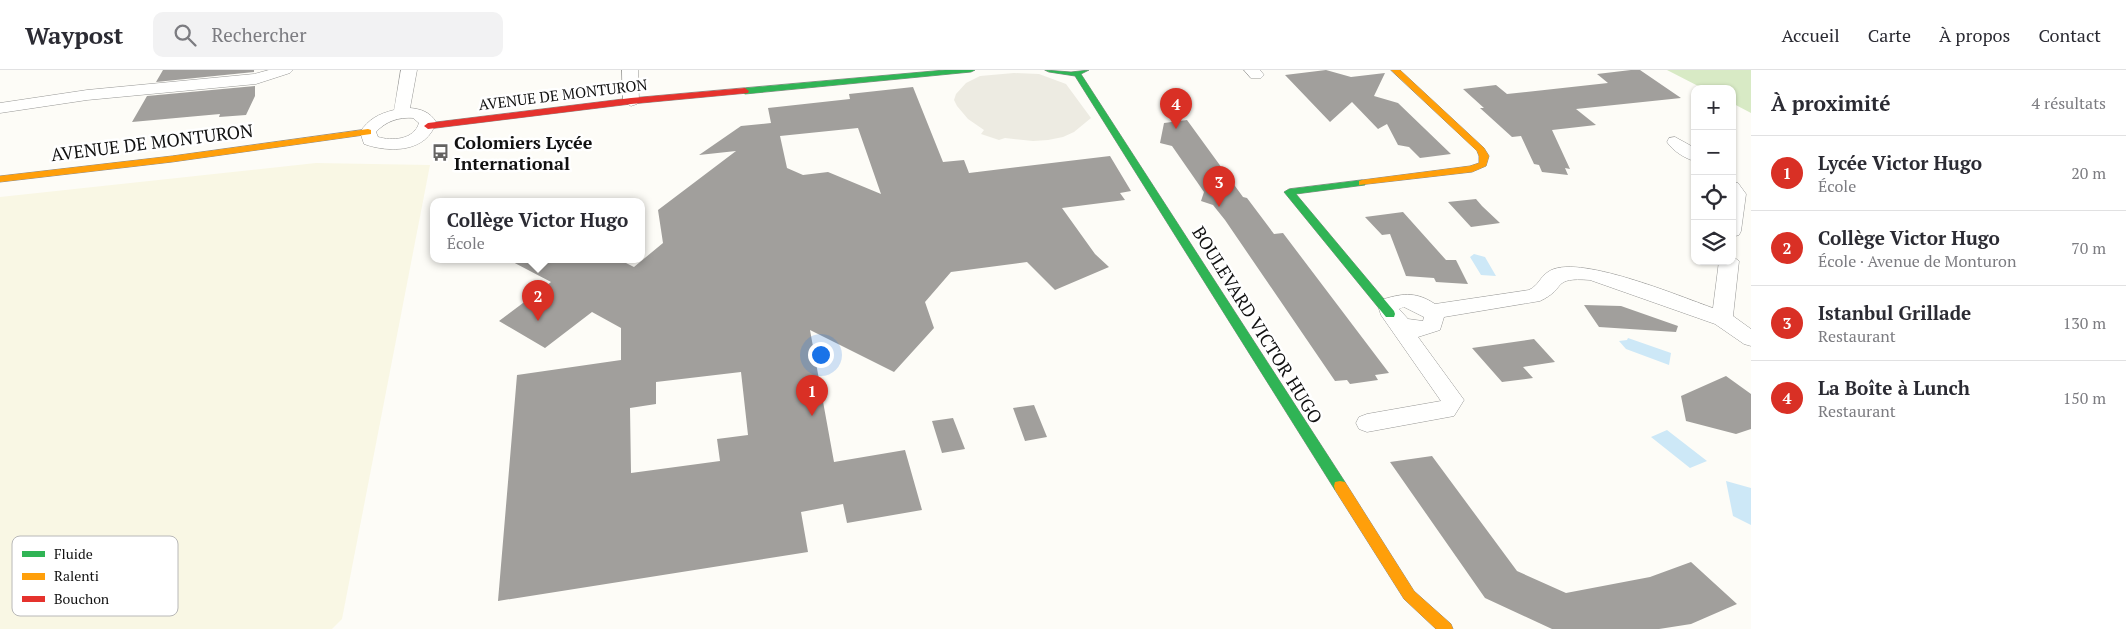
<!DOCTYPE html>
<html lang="fr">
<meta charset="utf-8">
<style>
:root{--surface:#fff;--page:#f2f2f3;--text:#2b2b33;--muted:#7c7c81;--line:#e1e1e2;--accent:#d93025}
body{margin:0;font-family:"PT Serif",serif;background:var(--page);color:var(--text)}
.controls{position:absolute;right:15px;top:15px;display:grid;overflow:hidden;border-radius:10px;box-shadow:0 1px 4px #0004}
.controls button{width:45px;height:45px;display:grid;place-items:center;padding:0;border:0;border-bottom:1px solid var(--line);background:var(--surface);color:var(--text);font:25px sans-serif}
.you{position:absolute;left:820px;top:284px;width:18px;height:18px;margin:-12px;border:4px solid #fff;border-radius:50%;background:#1a73e8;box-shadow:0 0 0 8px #1a73e833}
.badge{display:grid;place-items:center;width:32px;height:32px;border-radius:50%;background:var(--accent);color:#fff;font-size:16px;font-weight:700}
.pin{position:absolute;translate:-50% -41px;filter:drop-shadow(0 1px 2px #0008)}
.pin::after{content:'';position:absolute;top:26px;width:18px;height:15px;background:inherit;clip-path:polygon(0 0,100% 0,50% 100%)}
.popup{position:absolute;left:430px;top:128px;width:215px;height:65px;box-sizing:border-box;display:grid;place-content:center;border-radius:10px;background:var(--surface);filter:drop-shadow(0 1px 4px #0005);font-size:16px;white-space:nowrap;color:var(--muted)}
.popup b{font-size:19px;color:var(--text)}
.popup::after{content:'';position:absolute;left:50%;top:100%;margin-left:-10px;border:10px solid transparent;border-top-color:var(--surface)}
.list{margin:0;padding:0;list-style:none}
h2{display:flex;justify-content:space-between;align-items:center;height:65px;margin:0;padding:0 20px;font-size:21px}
h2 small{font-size:16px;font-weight:400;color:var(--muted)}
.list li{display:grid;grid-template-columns:32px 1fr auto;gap:15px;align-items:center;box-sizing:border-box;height:75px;padding:0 20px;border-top:1px solid var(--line)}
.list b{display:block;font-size:19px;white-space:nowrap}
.list p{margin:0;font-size:16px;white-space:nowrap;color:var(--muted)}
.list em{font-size:16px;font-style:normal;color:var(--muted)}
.icon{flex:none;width:28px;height:28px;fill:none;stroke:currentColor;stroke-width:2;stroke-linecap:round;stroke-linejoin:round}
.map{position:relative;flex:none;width:1751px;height:559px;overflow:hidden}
header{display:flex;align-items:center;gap:30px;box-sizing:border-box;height:70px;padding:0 25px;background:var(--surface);border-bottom:1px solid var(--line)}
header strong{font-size:24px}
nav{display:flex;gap:28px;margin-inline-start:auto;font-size:18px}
.search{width:350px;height:45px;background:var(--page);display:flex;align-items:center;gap:12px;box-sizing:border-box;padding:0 18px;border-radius:10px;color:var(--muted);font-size:19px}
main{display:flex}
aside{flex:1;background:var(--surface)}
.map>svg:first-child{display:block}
</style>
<header>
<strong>Waypost</strong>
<div class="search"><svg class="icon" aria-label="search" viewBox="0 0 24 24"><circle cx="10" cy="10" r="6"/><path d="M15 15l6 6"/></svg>Rechercher</div>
<nav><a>Accueil</a><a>Carte</a><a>À propos</a><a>Contact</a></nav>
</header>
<main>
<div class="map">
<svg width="1751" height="559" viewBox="0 0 1751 559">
<rect width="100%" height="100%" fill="#fdfcf7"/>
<path fill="#f9f7e4" d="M316,93L430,95L342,549L332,559H0V127Z"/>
<path fill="#d8eac5" d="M1667,0H1751V43L1732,33V19H1704Z"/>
<path fill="#edebe2" d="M1014,3L1039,4L1066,14L1091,48L1074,62L1063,67L1048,70L1033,71L1005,68L999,70L981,64L984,60L968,49L957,36L954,30L956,24L966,13L980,6Z"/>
<path fill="#cde8f7" d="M1474,184L1485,187L1496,206L1481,205L1470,187Z
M1628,268L1671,283L1669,295L1626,279L1619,271L1627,270Z
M1667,360L1707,391L1690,398L1651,367Z
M1726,411L1751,418V455L1733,446Z"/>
<path fill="#a19f9c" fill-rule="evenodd" d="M163,0H254V2L156,12Z
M1326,0L1351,7L1385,3L1374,26L1398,33L1451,84L1420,88L1409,77L1398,75L1387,54L1378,59L1352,32L1330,52L1285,5Z
M1631,0H1640L1681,28L1576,39L1596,55L1552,60L1570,99L1565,98L1568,105L1542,102L1539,95L1534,94L1521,66L1512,67L1480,38H1484L1463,19L1496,15L1507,24L1608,13L1597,4Z
M255,16V26L246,45L219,47L220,44L132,52L147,26Z
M913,17L943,92L964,90L969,103L1110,86L1131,121L1120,123L1125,130L1062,138L1095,184L1109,197L1055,220L1027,192L951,202L925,232L934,258L894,302L810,260L834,392L905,380L922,440L847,453L843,434L801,442L808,482L498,531L517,305L621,290V258L592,242L545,278L499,251L551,212L509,190H620L634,197L663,173L658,140L736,81L699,85L741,56L771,53L768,38L850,29L849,24ZM858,58L881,124L828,102L803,105L787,98L780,66ZM741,302L748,365L717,369L720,391L631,403L630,338L656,334V312Z
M1187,50L1243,127L1247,128L1274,164L1283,163L1389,303L1375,305L1378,310L1350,314L1347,310L1335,311L1225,150L1213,135L1201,131L1204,122L1172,76L1160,73L1164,53Z
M1476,129L1482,136L1500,153L1471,157L1448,132Z
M1403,142L1446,190H1456L1468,214L1436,212L1434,208L1406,206L1390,164L1382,165L1365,147Z
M1584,235L1621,236L1678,256L1676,262L1599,257Z
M1534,269L1555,292L1523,297L1533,308L1502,312L1472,278Z
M1726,306L1751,324V359L1736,364L1686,351L1681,326Z
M1034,335L1047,367L1025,371L1013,338Z
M953,348L965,379L942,383L932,351Z
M1432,386L1517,501L1566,523L1650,507L1691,492L1737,534L1691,554L1659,559H1552L1485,528L1390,392Z"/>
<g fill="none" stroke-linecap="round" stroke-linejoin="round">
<defs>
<path id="street" d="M269,0H293L290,3L256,14L87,30L0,43V33L87,20L254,4Z
M401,0H417L410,38C421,39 430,42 436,52C427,83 389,83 364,74L360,62C369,49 378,44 394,40ZM413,48L419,53C414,70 392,71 378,67L376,62C386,51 399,47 413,48Z
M622,0H638L639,31L637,34L631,36L623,31Z
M1244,0H1260L1264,5L1261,8H1251Z
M1675,67L1695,78V91C1685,89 1672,80 1667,72L1669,68Z
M1732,112L1738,113L1746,124L1741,161L1739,165L1732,167Z
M1732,186L1739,191L1733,246L1751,259V276L1744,274L1715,254L1590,210C1550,207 1568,218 1540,231L1444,247L1440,260L1418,267L1464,330L1454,346L1367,362L1359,359L1356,353L1359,347L1367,344L1441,331L1381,245L1379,239L1384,229C1404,223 1417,222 1435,234L1529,220C1539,215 1540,207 1548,202C1575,182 1681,227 1713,238L1719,191H1732ZM1404,237L1424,247L1423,251L1408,249L1399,239Z"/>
<path id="fast" d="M945,0H975L971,2L745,24L741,21L745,18Z
M1045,0L1071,2L1089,0L1081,4L1345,412L1346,416L1345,420L1340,421L1335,420L1075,6L1049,2Z
M1362,110L1365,111V115L1296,124L1394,241L1395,244L1394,247H1386L1284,122L1289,119Z"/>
<path id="slow" d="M1391,0H1400L1484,78L1489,86L1486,96L1472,102L1359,115V111L1362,110L1470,96L1479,93V86L1477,81Z
M368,59L371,60V64L172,92L0,112V106L172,86Z
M1340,411L1345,412L1414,521L1451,554L1453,559H1436L1404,529L1335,420L1334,416L1335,412Z"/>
<path id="jam" d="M745,18L749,21L748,23L631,34L428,59L424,56L428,53L631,28Z"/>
</defs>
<use href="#street" stroke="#979795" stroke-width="1"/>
<use href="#fast" stroke="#8e8d8b" stroke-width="1"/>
<use href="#slow" stroke="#8e8d8b" stroke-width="1"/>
<use href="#jam" stroke="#8e8d8b" stroke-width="1"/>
<use href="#street" fill="#fffffe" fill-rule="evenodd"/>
<use href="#fast" fill="#30b455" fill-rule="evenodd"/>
<use href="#slow" fill="#ff9f0a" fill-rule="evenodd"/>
<use href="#jam" fill="#e5322d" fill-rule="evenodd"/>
</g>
<defs>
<symbol id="bus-bare" viewBox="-9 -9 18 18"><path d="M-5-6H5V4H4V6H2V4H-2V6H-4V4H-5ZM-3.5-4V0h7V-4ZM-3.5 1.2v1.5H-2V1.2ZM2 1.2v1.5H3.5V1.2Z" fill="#646362" stroke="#fff" stroke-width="2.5" paint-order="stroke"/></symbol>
</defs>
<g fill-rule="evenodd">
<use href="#bus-bare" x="428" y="70" width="25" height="25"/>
</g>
<g text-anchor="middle" stroke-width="5" stroke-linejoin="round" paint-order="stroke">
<g font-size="15" fill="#111" stroke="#fff">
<text transform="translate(563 25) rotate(-7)" y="5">AVENUE DE MONTURON</text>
</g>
<g font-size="18" fill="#111" stroke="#fff">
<text transform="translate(152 73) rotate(-7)" y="6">AVENUE DE MONTURON</text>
<text transform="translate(1257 255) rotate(58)" y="6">BOULEVARD VICTOR HUGO</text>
</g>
<g font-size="18" font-weight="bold" fill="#111" stroke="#fff" text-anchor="start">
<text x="454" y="79">Colomiers Lycée<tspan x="454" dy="21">International</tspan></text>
</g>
</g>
<rect x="12" y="466" width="166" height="80" rx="8" fill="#fff" stroke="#b8b8b8" stroke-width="1"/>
<rect x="22" y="481" width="23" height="6" fill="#30b455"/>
<rect x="22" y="503" width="23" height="7" fill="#ff9f0a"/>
<rect x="22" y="526" width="23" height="6" fill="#e5322d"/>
<g font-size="14" fill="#111">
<text x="54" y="489">Fluide</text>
<text x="54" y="511">Ralenti</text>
<text x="54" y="534">Bouchon</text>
</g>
</svg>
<div class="controls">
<button>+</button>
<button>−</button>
<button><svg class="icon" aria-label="locate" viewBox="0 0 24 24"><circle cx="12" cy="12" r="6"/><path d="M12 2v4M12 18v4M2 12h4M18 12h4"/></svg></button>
<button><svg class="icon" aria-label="layers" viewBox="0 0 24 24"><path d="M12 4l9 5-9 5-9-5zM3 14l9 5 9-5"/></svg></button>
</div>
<div class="you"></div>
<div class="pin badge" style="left:812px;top:346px">1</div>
<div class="pin badge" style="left:538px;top:251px">2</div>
<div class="popup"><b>Collège Victor Hugo</b>École</div>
<div class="pin badge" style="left:1219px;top:137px">3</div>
<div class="pin badge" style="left:1176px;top:59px">4</div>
</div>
<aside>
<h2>À proximité<small>4 résultats</small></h2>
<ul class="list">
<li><span class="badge">1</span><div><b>Lycée Victor Hugo</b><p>École</p></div><em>20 m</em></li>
<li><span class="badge">2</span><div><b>Collège Victor Hugo</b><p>École · Avenue de Monturon</p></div><em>70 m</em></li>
<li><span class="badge">3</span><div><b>Istanbul Grillade</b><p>Restaurant</p></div><em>130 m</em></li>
<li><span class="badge">4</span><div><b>La Boîte à Lunch</b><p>Restaurant</p></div><em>150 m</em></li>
</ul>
</aside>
</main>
